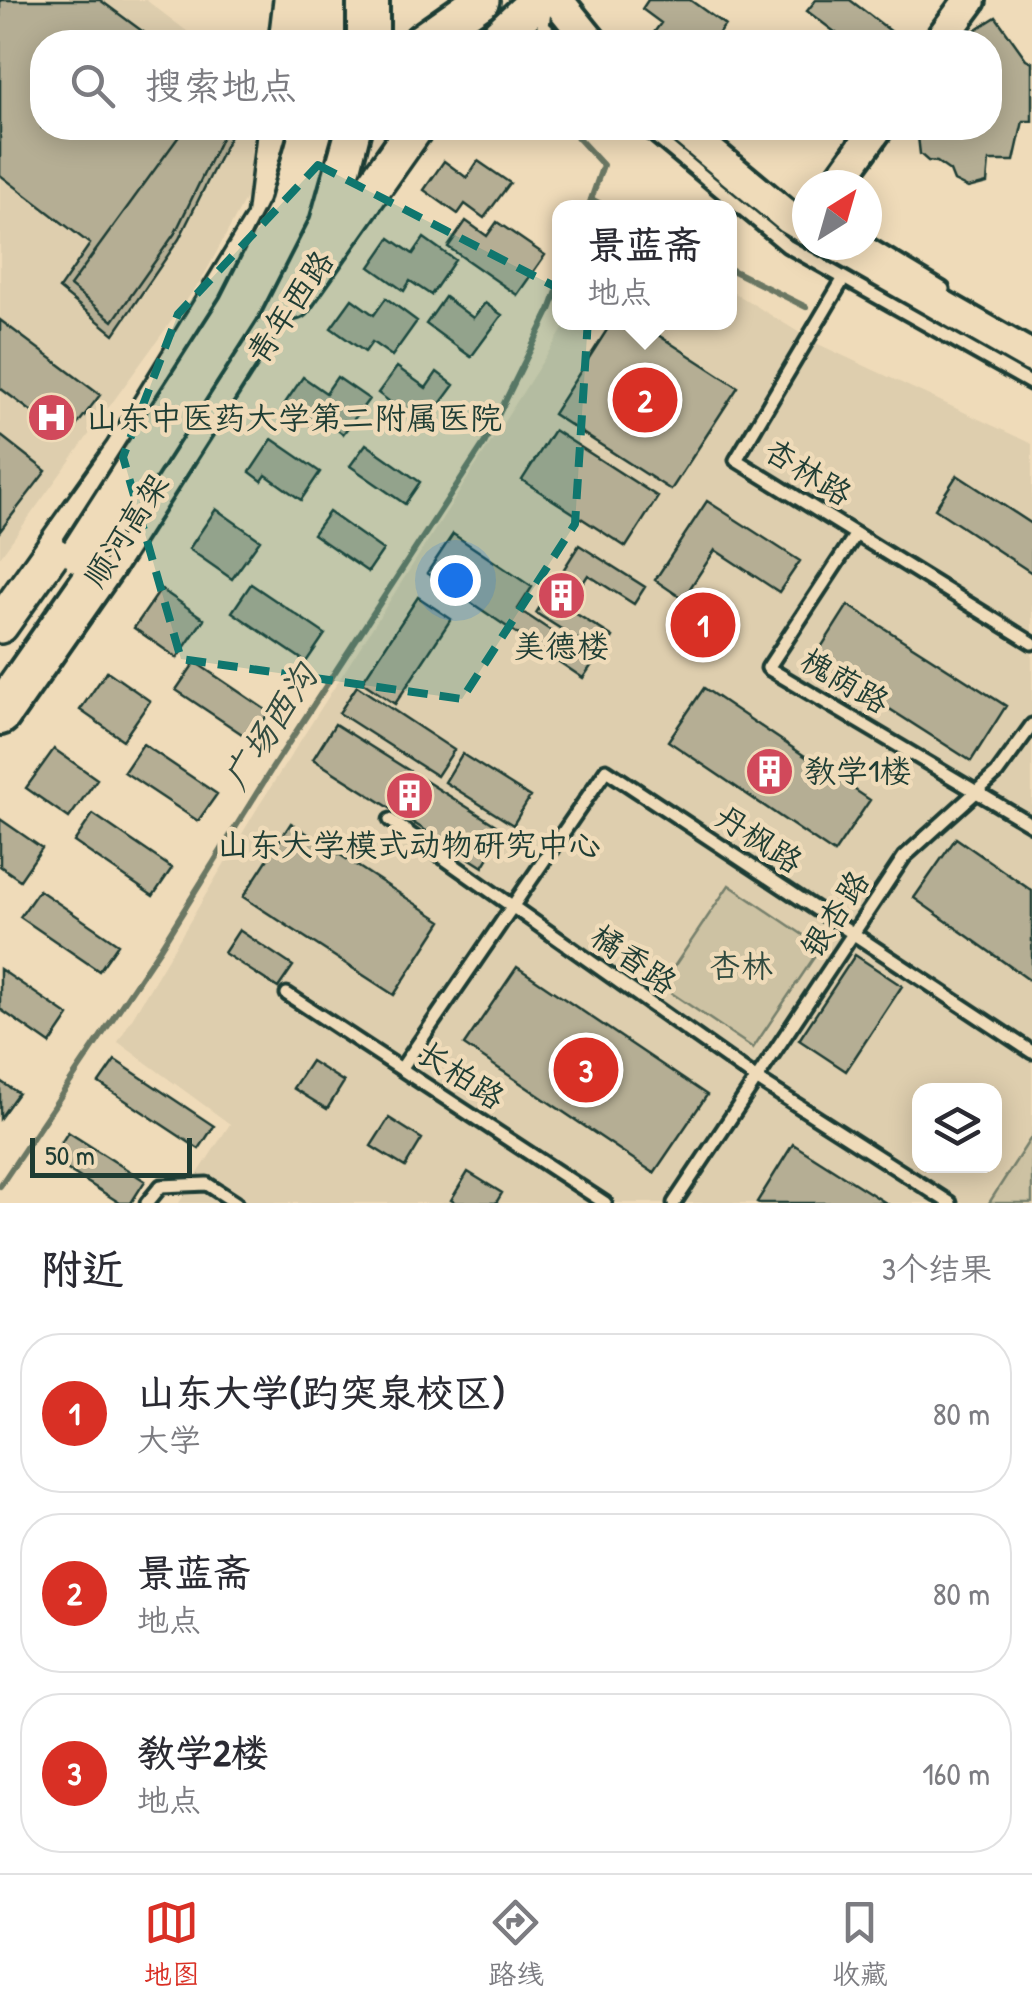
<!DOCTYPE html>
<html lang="zh">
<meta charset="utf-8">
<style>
:root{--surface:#fff;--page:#f7f7f7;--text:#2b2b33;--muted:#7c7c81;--line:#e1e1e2;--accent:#d93025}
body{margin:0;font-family:"Patrick Hand","LXGW WenKai TC",sans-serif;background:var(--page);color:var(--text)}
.controls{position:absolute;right:30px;bottom:30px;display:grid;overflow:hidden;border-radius:20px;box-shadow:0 5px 25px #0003}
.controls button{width:90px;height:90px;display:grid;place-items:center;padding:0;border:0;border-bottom:2px solid var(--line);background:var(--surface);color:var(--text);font:50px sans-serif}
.compass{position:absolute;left:792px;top:170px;width:90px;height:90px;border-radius:50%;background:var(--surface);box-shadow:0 5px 25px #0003;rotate:37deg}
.scale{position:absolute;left:30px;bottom:25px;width:162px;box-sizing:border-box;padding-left:10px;border:5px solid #1f3d34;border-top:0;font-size:28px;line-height:35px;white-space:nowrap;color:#1f3d34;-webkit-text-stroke:8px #efdbb9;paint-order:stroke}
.you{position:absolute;left:455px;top:580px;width:35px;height:35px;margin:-25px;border:8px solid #fff;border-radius:50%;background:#1a73e8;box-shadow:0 0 0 15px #1a73e833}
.badge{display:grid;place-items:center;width:65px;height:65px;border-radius:50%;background:var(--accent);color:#fff;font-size:32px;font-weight:700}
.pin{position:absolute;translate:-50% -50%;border:5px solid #fff;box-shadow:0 2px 10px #0006}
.popup{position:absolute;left:552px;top:200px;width:185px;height:130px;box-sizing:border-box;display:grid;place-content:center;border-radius:20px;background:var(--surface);filter:drop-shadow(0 2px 8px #0005);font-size:32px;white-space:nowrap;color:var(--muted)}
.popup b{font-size:38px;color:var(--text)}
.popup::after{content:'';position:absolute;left:50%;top:100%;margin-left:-20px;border:20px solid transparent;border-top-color:var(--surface)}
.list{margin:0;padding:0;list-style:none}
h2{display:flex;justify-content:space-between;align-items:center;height:130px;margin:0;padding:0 40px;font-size:42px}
h2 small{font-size:32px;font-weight:400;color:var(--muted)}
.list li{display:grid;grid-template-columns:65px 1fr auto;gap:30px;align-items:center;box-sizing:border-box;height:160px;margin:0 20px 20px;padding:0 20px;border:2px solid var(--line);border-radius:40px}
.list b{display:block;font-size:38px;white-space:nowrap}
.list p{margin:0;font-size:32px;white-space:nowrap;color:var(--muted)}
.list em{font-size:32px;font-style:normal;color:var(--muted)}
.icon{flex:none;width:55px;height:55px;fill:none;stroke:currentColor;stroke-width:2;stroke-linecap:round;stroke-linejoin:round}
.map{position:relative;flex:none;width:1032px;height:1203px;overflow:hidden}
.search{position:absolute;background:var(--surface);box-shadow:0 5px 25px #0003;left:30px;right:30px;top:30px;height:110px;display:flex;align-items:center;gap:25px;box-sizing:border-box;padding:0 35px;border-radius:40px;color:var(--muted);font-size:38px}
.sheet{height:670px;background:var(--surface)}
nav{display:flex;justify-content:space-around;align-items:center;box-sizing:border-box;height:140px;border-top:2px solid var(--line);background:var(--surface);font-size:28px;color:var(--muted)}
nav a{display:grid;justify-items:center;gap:5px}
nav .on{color:var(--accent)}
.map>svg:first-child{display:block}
</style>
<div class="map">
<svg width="1032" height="1203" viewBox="0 0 1032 1203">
<rect width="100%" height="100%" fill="#efdbb9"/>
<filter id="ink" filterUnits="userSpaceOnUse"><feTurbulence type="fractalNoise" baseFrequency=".01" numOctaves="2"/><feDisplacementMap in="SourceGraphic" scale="20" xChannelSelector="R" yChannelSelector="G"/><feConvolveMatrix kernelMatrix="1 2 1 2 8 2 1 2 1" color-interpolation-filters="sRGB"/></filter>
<g filter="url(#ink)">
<path fill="#deceae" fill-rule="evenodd" d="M0,0H146L201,42H42V128H253L248,194L202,279L0,557Z
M730,290L818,344L1032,444V1203H179L230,1124L118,1042L258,807L567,323L730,322ZM920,1090H994V1166H920Z"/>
<path fill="#cdc2a3" stroke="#76806c" stroke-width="2.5" d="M729,885L821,947L753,1048L661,986Z
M1032,1136V1203H989Z"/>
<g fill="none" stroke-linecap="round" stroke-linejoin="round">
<path stroke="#6b7764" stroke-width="6" d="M569,128L603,165L588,208
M591,199L609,208
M730,269L806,307
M0,1186L161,947L273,767L485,442L550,310L560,283"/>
</g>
<path fill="#b5ae94" stroke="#1f3d34" stroke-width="2.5" d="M0,0H100L157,42H42V128H234L179,239L114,334L59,289L90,244L0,175Z
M648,0H690L725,25L712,42H647L661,23L642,9Z
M816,0H850L905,42H848L807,11Z
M996,17L1026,59L1032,62V121H1023L1014,161H989L987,183L968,188L954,181L950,171L937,162L928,161L920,154L917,128H990V42H978L975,30Z
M185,128H226L175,233L113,321L70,286Z
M444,161L467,178L478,161L510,183L484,218L465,204L458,214L424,190Z
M466,221L487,236L497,222L545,255L517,295L448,247Z
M390,238L413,254L424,238L455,260L431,295L410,281L404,291L370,267Z
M445,297L473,318L485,303L502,315L471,357L426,324Z
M386,298L417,321L392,356L372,342L365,352L331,328L352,299L374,315Z
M0,320L100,395L67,438L0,388Z
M612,322H638L738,387L671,490L553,414Z
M397,367L426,388L437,372L454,385L423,427L378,393Z
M303,377L326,393L337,377L369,399L343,434L323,420L317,430L283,406Z
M554,430L658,497L626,547L522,480Z
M0,435L46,471L0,531Z
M272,439L320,472L301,500L266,475L262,481L250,472Z
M366,444L420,482L405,504L350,466Z
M957,475L1032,524V573L935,509Z
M707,501L800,561L779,592L715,550L683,599L655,580Z
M216,509L260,540L232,579L189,549Z
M329,512L383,550L368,572L313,534Z
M453,534L532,587L518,609L595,660L583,678L427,573Z
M579,545L645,587L634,604L588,575L567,608L613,637L602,655L536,613Z
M251,584L325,634L306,662L232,612Z
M161,589L204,619L177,658L134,628Z
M418,597L451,619L395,704L362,682Z
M848,605L1006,706L971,761L813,660Z
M195,662L269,712L251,740L176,690Z
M107,671L150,701L123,740L80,710Z
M357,686L454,750L437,776L339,713Z
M704,688L870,800L834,853L668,741Z
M335,724L505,831L483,867L313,759Z
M143,744L217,794L198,821L124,772Z
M54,749L97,779L69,818L26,788Z
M462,754L530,797L513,825L445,782Z
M93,814L172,868L153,896L74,842Z
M0,819L42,848L20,880L0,866Z
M291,823L442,921L394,995L243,897Z
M956,838L1032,891V982L914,898Z
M39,890L118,944L99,971L20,917Z
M239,930L293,966L278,988L224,953Z
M855,955L902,986L846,1071L799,1040Z
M517,967L707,1095L654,1173L464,1045Z
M0,969L69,1016L50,1044L0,1009Z
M115,1060L214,1126L199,1149L99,1083Z
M311,1061L344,1082L327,1109L293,1088Z
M0,1081L18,1093L0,1118Z
M389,1118L422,1139L405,1167L371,1146Z
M68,1132L145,1181L131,1203H120L51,1159Z
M793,1144L886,1203H759L757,1202Z
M468,1172L502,1193L496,1203H456L451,1200Z"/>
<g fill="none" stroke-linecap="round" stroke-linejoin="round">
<defs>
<path id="lane" d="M546,4L543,26L560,42
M645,128L787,246L1032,384
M867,243L943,289
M844,278L736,460L1032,643
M856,534L768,668L1032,825
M390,820L758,1080L950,1203
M287,994L605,1203
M401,1069L606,770L1032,1052
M147,1203L161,1186L207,1184L236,1203
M674,1203L904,857L997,773L1032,725"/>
<path id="secondary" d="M557,0L591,42
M939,42L970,0
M681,128L789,218L807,229
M836,185L877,128
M836,245L1032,357"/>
<path id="primary" d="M287,42L292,0
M421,42L481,0
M493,42L538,0
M265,219L276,128
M293,301L415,128
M0,625L123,452L274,205"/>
<path id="highway" d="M323,42L328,0
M0,714L104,565L300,258L337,180L350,128"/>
</defs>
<use href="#lane" stroke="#1f3d34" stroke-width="19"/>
<use href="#secondary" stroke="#1f3d34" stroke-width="38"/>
<use href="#primary" stroke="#1f3d34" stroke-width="42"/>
<use href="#highway" stroke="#1f3d34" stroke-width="48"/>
<use href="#lane" stroke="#efdbb9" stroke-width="11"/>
<use href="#secondary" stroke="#efdbb9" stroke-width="30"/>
<use href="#primary" stroke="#efdbb9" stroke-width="35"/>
<use href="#highway" stroke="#efdbb9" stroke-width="40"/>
<defs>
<path id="highway-bridge" d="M368,42V0
M82,553L239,308L289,210L312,128"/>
</defs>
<use href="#highway-bridge" stroke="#1f3d34" stroke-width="48" stroke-linecap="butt"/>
<use href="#highway-bridge" stroke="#efdbb9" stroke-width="40"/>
</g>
</g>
<path fill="#0f766e" fill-opacity="0.2" stroke="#0f766e" stroke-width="8" stroke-dasharray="20 12" stroke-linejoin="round" d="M318,165L589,304L575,524L462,699L181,659L123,457L178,314Z"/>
<defs>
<symbol id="hospital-disc" viewBox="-11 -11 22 22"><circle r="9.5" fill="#d1495b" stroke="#efdbb9"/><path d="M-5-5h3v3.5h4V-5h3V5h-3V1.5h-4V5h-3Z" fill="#fff"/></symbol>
<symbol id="building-disc" viewBox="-11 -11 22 22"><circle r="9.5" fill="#d1495b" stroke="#efdbb9"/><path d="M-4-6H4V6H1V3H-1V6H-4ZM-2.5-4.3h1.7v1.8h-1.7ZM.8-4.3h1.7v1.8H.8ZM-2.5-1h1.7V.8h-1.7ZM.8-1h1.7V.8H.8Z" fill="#fff"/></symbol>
</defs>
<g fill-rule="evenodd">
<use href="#hospital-disc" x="24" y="390" width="55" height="55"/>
<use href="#building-disc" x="534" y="568" width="55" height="55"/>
<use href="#building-disc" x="742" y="744" width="55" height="55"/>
<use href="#building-disc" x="382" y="768" width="55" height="55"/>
</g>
<g text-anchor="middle" stroke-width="9" stroke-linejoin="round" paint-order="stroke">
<g font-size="32" fill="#1f3d34" stroke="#efdbb9">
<text transform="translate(290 307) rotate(-56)" y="11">青年西路</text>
<text transform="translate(808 472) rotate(32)" y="11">杏林路</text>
<text transform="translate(126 530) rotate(-57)" y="11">顺河高架</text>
<text transform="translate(845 681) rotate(30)" y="11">槐荫路</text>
<text transform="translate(759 839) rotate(33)" y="11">丹枫路</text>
<text transform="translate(835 914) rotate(-57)" y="11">银杏路</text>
<text transform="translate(634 959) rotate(35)" y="11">橘香路</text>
<text transform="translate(461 1075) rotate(33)" y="11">长柏路</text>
</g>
<g font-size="32" fill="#1f3d34" stroke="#efdbb9" text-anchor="start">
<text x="86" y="429">山东中医药大学第二附属医院</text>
<text x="561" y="657" text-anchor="middle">美德楼</text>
<text x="804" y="782">教学1楼</text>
<text x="409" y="856" text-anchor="middle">山东大学模式动物研究中心</text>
</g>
<g font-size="32" fill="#304a3f" stroke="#efdbb9">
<text x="741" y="977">杏林</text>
</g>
<g font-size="35" font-style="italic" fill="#324b40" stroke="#efdbb9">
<text transform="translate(270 727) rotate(-57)" y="12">广场西沟</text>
</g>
</g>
</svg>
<div class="controls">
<button><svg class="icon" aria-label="layers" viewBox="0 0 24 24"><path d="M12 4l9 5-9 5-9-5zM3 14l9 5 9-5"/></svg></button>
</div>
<svg class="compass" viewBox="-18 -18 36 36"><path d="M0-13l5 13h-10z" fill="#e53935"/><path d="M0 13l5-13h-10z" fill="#7c7c81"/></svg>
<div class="scale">50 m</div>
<div class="you"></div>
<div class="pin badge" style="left:703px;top:625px">1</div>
<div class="pin badge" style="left:645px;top:400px">2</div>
<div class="popup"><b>景蓝斋</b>地点</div>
<div class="pin badge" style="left:586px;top:1070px">3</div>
<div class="search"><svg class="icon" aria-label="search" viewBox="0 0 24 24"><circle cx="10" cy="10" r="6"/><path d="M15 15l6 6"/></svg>搜索地点</div>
</div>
<section class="sheet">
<h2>附近<small>3个结果</small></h2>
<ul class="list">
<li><span class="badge">1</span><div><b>山东大学(趵突泉校区)</b><p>大学</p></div><em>80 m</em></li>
<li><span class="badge">2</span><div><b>景蓝斋</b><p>地点</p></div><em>80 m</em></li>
<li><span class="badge">3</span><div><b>教学2楼</b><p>地点</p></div><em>160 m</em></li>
</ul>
</section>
<nav>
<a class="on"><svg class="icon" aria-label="map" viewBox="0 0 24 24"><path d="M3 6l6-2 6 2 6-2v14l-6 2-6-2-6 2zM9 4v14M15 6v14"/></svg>地图</a>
<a><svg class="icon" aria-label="directions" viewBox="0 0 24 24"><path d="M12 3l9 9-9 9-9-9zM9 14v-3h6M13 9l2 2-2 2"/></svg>路线</a>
<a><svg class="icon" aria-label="saved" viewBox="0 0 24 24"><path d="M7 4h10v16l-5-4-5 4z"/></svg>收藏</a>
</nav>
